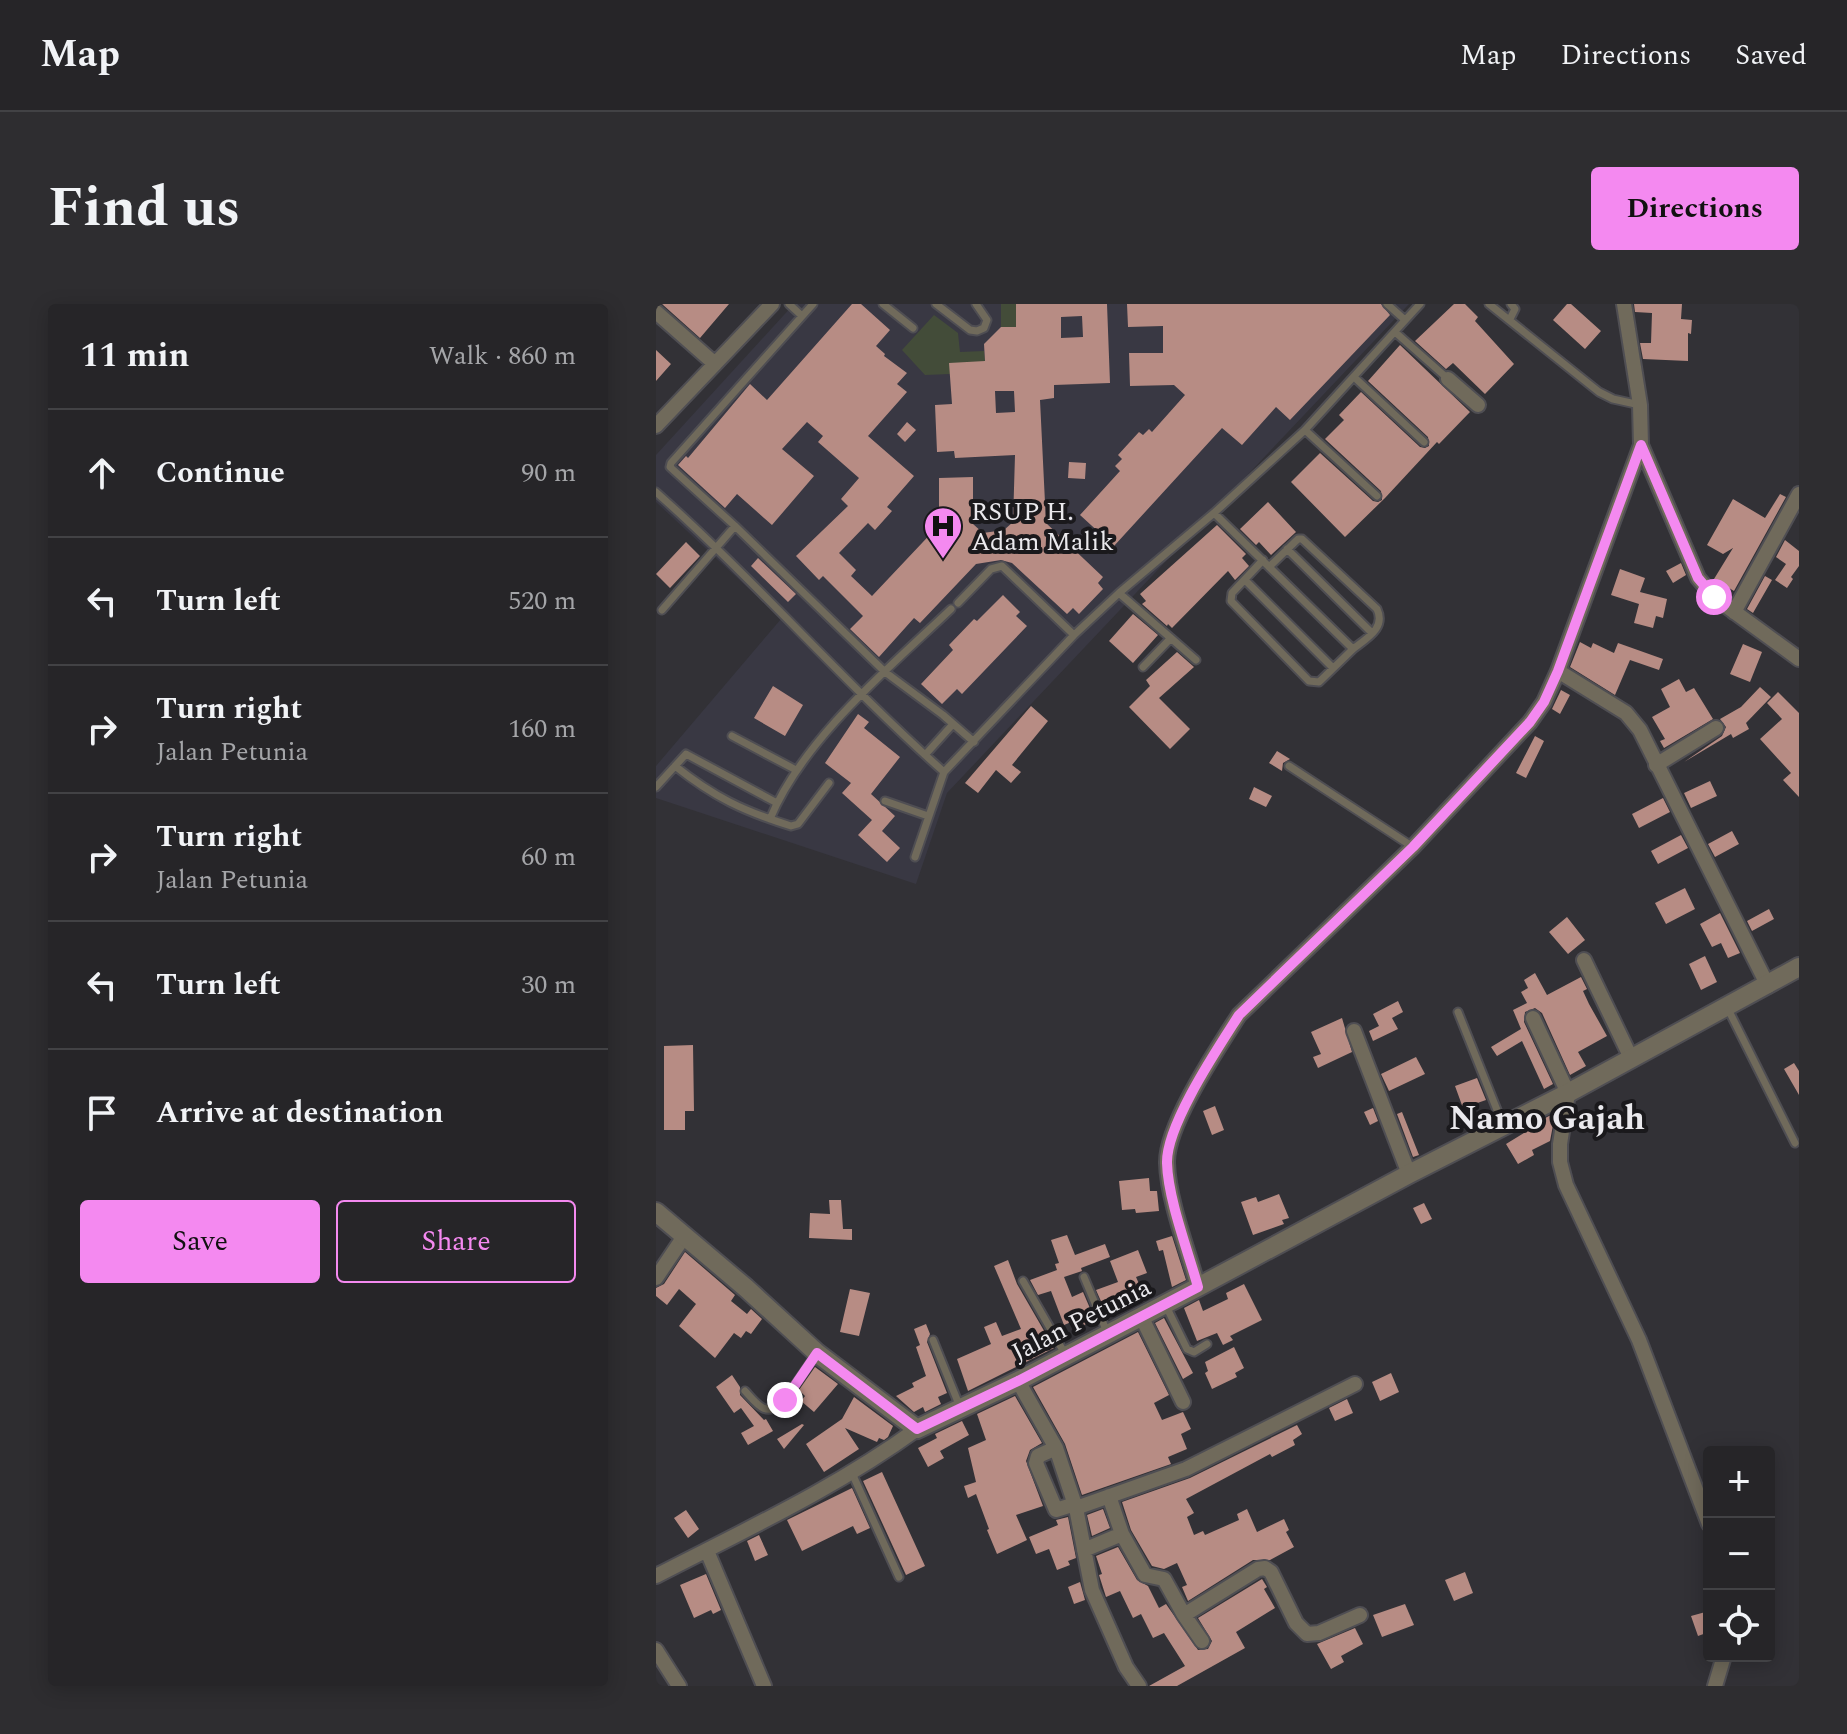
<!DOCTYPE html>
<meta charset="utf-8">
<style>
:root{--surface:#262528;--page:#2e2d30;--text:#f1f3f6;--muted:#a4a5a8;--line:#424245;--accent:#f489f0}
body{margin:0;font-family:Spectral,serif;background:var(--page);color:var(--text)}
.controls{position:absolute;right:24px;bottom:24px;display:grid;overflow:hidden;border-radius:8px;box-shadow:0 4px 20px #0003}
.controls button{width:72px;height:72px;display:grid;place-items:center;padding:0;border:0;border-bottom:2px solid var(--line);background:var(--surface);color:var(--text);font:40px sans-serif}
.stop{position:absolute;width:24px;height:24px;margin:-18px;border:6px solid #f489f0;border-radius:50%;background:#fff}
.stop.end{background:#f489f0;border-color:#fff;box-shadow:0 2px 8px #0008}
.list{margin:0;padding:0;list-style:none}
h2{display:flex;justify-content:space-between;align-items:center;height:104px;margin:0;padding:0 32px;font-size:34px}
h2 small{font-size:26px;font-weight:400;color:var(--muted)}
.list li{display:grid;grid-template-columns:52px 1fr auto;gap:24px;align-items:center;box-sizing:border-box;height:128px;padding:0 32px;border-top:2px solid var(--line)}
.list b{display:block;font-size:30px;white-space:nowrap}
.list p{margin:0;font-size:26px;white-space:nowrap;color:var(--muted)}
.list em{font-size:26px;font-style:normal;color:var(--muted)}
.actions{display:flex;gap:16px;padding:24px 32px}
.actions a{flex:1;padding:18px 0;border:2px solid var(--accent);border-radius:8px;text-align:center;font-size:28px;color:var(--accent)}
.actions .main{background:var(--accent);color:#111}
.icon{flex:none;width:44px;height:44px;fill:none;stroke:currentColor;stroke-width:2;stroke-linecap:round;stroke-linejoin:round}
.map{position:relative;flex:none;width:1143px;height:1382px;overflow:hidden;border-radius:8px}
header{display:flex;align-items:center;gap:48px;box-sizing:border-box;height:112px;padding:0 40px;background:var(--surface);border-bottom:2px solid var(--line)}
header strong{font-size:38px}
nav{display:flex;gap:44px;margin-inline-start:auto;font-size:28px}
.intro{display:flex;align-items:center;justify-content:space-between;box-sizing:border-box;height:192px;padding:0 48px}
h1{margin:0;font-size:56px}
.button{padding:20px 36px;border-radius:8px;background:var(--accent);color:#111;font-size:28px;font-weight:700}
main{display:flex;gap:48px;padding:0 48px}
aside{flex:1;background:var(--surface);border-radius:8px;box-shadow:0 4px 20px #0003}
.map>svg:first-child{display:block}
</style>
<header>
<strong>Map</strong>
<nav><a>Map</a><a>Directions</a><a>Saved</a></nav>
</header>
<div class="intro"><h1>Find us</h1><a class="button">Directions</a></div>
<main>
<aside>
<h2>11 min<small>Walk · 860 m</small></h2>
<ul class="list">
<li><svg class="icon" aria-label="ahead" viewBox="0 0 24 24"><path d="M12 20V5M6 11l6-6 6 6"/></svg><div><b>Continue</b></div><em>90 m</em></li>
<li><svg class="icon" aria-label="left" viewBox="0 0 24 24"><path d="M17 20v-9H6M10 6l-5 5 5 5"/></svg><div><b>Turn left</b></div><em>520 m</em></li>
<li><svg class="icon" aria-label="right" viewBox="0 0 24 24"><path d="M7 20v-9h11M14 6l5 5-5 5"/></svg><div><b>Turn right</b><p>Jalan Petunia</p></div><em>160 m</em></li>
<li><svg class="icon" aria-label="right" viewBox="0 0 24 24"><path d="M7 20v-9h11M14 6l5 5-5 5"/></svg><div><b>Turn right</b><p>Jalan Petunia</p></div><em>60 m</em></li>
<li><svg class="icon" aria-label="left" viewBox="0 0 24 24"><path d="M17 20v-9H6M10 6l-5 5 5 5"/></svg><div><b>Turn left</b></div><em>30 m</em></li>
<li><svg class="icon" aria-label="arrive" viewBox="0 0 24 24"><path d="M6 21V4h12l-3 4 3 4H6"/></svg><div><b>Arrive at destination</b></div></li>
</ul>
<div class="actions"><a class="main">Save</a><a>Share</a></div>
</aside>
<div class="map">
<svg width="1143" height="1382" viewBox="0 0 1143 1382">
<rect width="100%" height="100%" fill="#323136"/>
<path fill="#393843" d="M138,0H753L291,489L260,580L0,494V462L125,315L0,198V151Z"/>
<path fill="#434c39" d="M345,0H360V23H345Z
M278,11L302,29L304,48L328,47L329,57L294,70L269,71L246,46Z"/>
<path fill="#b78c84" fill-rule="evenodd" d="M6,0H73L44,34Z
M196,0H205L234,26L220,42L229,50L228,52L251,69L241,80L251,88L212,132L258,172L231,203L236,207L219,226L212,219L183,249L200,266L195,272L216,292L283,221V174L317,173V220L327,229L348,226L357,218L359,151L299,154L298,147L281,148L279,101L296,100L293,59L329,57L328,40L345,23H360V0H451L454,79L398,81V94L384,96L390,219L447,273L442,279L447,285L423,310L417,304L411,310L356,259L345,256L320,260L264,319L258,314L223,353L194,325L207,312L167,272L163,276L140,252L192,202L185,195L203,174L162,138L167,132L151,118L126,145L158,172L116,221L81,190L69,204L22,161L30,152L32,154L94,80L111,96ZM426,12L427,33L405,34V13ZM339,87H358L359,108L340,109Z
M471,0H725L734,11L634,116L620,103L586,141L566,124L458,242L424,211L464,167L459,162L466,155L462,151L483,128L487,131L493,125L496,128L529,91L518,81L474,82L473,49H507V22L472,23Z
M798,0H809L822,13L819,17L858,60L829,90L797,59L790,65L759,37Z
M911,0H915L945,27L929,45L897,16Z
M978,0H1026L1025,15L1036,16L1035,30L1032,29V57L987,55L984,39H995L996,9L979,8Z
M744,41L814,108L783,140L781,138L729,194L689,233L635,178L664,149L717,197L722,198L726,196L725,187L669,135L688,116L683,111L705,88L764,143L769,144L773,142L772,133L712,77Z
M0,46L15,60L0,77Z
M251,118L260,126L249,138L241,130Z
M413,158L430,159L429,175L412,174Z
M1124,190L1130,193L1078,287L1058,275L1077,244L1067,250L1051,241L1077,195L1109,214Z
M612,198L640,228L615,251L603,238L600,241L584,225Z
M561,221L590,250L586,254L593,262L579,276L572,267L516,324L512,320L511,322L486,300L490,297L484,290Z
M1129,236L1143,247V262L1135,273L1137,275L1131,284L1119,276L1130,260L1120,253Z
M30,238L44,252L14,284L0,270Z
M102,254L140,290L132,298L95,262Z
M1025,259L1030,271L1017,279L1010,267Z
M964,265L989,274L984,288L1011,295L1007,314L1000,312L997,324L978,319L983,300L955,291Z
M1109,272L1116,276L1097,309L1091,305Z
M347,291L364,308L360,312L371,322L306,390L301,385L286,400L265,380L297,346L293,341L318,315L321,317Z
M477,310L502,331L477,359L453,337Z
M924,338L935,344L937,339L958,349L962,339L1007,355L1003,366L974,356L959,391L914,363Z
M1087,340L1106,348L1094,378L1074,370Z
M521,348L538,363L503,394L534,425L514,445L473,403L494,382L490,376Z
M1023,375L1030,388L1038,384L1057,415L1008,444L1004,437L1009,435L996,413L1014,403L1005,385Z
M117,382L147,401L129,432L98,414Z
M1104,383L1115,393L1090,419L1093,425L1077,434L1075,430L1028,458L1066,432L1070,423L1064,415L1085,403Z
M905,386L914,391L904,410L896,405Z
M1122,388L1143,409V493L1127,476L1135,469L1104,435L1126,415L1111,399Z
M375,402L392,417L356,461L365,468L355,479L340,466L322,489L309,479Z
M202,410L213,418L208,424L244,453L215,490L239,512L226,527L244,544L231,558L202,531L216,516L186,489L195,479L169,459Z
M879,432L888,437L870,474L860,469Z
M621,447L634,455L627,459L626,467L613,459Z
M1054,477L1061,492L1035,504L1028,489Z
M598,483L616,492L610,503L593,495Z
M1007,494L1014,508L983,524L976,510Z
M1076,527L1083,540L1059,553L1052,540Z
M1025,531L1032,544L1002,560L995,547Z
M1029,584L1039,605L1010,620L999,599Z
M1113,605L1118,615L1096,627L1091,617Z
M1064,609L1084,649L1072,654L1065,639L1056,643L1044,620Z
M911,613L929,636L912,650L893,628Z
M1049,652L1061,678L1045,686L1033,660Z
M879,669L891,691L925,673L931,685L927,687L933,700L951,732L922,748L930,762L914,771L886,709L879,704L869,708L868,718L897,780L888,785L866,737L841,752L835,743L865,725L857,706L871,699L865,688L872,684L868,676Z
M742,697L747,708L736,714L742,725L717,737L713,727L723,722L717,710Z
M686,714L696,748L662,764L657,753L665,750L655,728Z
M37,741L38,807H29V826H8V742Z
M760,753L769,770L733,787L725,770Z
M1138,759L1143,767V791L1128,765Z
M821,774L830,796L807,804L799,782Z
M559,802L568,826L556,831L547,807Z
M717,804L722,817L714,821L708,808Z
M746,808L763,851L757,853L741,810Z
M895,811L898,816L894,837L876,846L878,851L862,860L850,840L873,826L872,823Z
M493,874L494,887H501L503,907L480,909L479,905L466,906L463,877Z
M623,890L633,914L626,916L628,920L597,931L585,898L600,893L602,898Z
M173,896H185L187,925H196V936L153,934L154,909L174,910Z
M768,899L776,915L765,920L757,904Z
M411,931L419,951L449,940L454,953L425,964L426,967L408,973L416,993L427,988L439,1016L428,1021L425,1014L408,1021L395,987L382,991L374,976L401,966L399,960L403,959L395,936Z
M516,932L530,976L516,983L507,946L503,947L500,937Z
M482,946L491,969L480,973L487,989L463,998L466,1008L452,1013L440,986L462,978L454,957Z
M29,948L79,991L75,997L91,1010L95,1005L106,1015L95,1030L90,1027L85,1034L78,1029L59,1054L23,1022L40,1000L23,985L11,1001L0,992V984L8,980Z
M352,956L361,980L398,1044L312,1087L301,1055L335,1040L328,1023L340,1018L346,1032L365,1025L338,962Z
M588,980L606,1016L574,1032L577,1036L567,1041L561,1029L541,1037L528,1004L543,996L547,1007L572,995L570,989Z
M194,985L214,989L203,1032L184,1028Z
M508,1014L537,1069L527,1075L499,1019Z
M270,1020L274,1030L271,1038L291,1089L282,1093L285,1100L269,1108L267,1103L258,1108L240,1092L258,1083L256,1079L270,1072L260,1043L264,1041L258,1025Z
M482,1028L513,1091L498,1099L506,1116L527,1108L535,1125L525,1130L531,1145L512,1153L515,1160L426,1191L409,1140L377,1083Z
M578,1043L588,1064L579,1069L581,1073L556,1085L549,1069L552,1067L549,1058Z
M159,1063L182,1080L158,1108L145,1097L149,1092L143,1086Z
M735,1069L743,1088L724,1097L716,1078Z
M76,1071L84,1083V1091L108,1116L110,1115L117,1127L92,1141L85,1129L98,1122L85,1104L78,1109L60,1083Z
M359,1092L386,1139L374,1146L370,1157L387,1202L360,1211L371,1236L341,1250L331,1226L333,1225L320,1190L312,1194L308,1182L320,1178L312,1144L330,1136L321,1110Z
M198,1093L237,1122L232,1133L228,1136L223,1134L221,1138L189,1124L203,1145L168,1168L150,1140L186,1115Z
M691,1095L697,1109L679,1117L673,1104Z
M306,1117L313,1131L284,1147L288,1154L272,1163L262,1144L281,1134L279,1130Z
M146,1120L148,1121L128,1145L121,1135Z
M641,1121L646,1130L637,1136L639,1141L616,1153L614,1150L530,1195L538,1209L531,1213L538,1231L547,1227L549,1231L583,1216L581,1210L591,1205L601,1228L628,1215L633,1226L630,1228L638,1243L614,1256H597L532,1297L526,1283L531,1281L521,1259L508,1265L496,1262L475,1226L466,1198L534,1174Z
M226,1168L269,1262L250,1271L207,1177Z
M196,1184L214,1224L201,1230L197,1222L146,1247L131,1216Z
M447,1205L454,1224L436,1232L431,1211Z
M30,1206L43,1225L32,1234L18,1214Z
M412,1213L420,1254L412,1257L414,1261L401,1266L393,1245L380,1250L373,1233L402,1221L400,1216Z
M103,1231L112,1251L99,1257L91,1237Z
M462,1243L481,1276L492,1282L503,1304L510,1300L542,1346L552,1345L556,1337L542,1314L606,1275L611,1283L608,1285L619,1304L580,1328L589,1344L521,1382H493L529,1362L508,1329L497,1334L485,1310L477,1314L464,1287L450,1293L443,1271L446,1270L440,1252Z
M809,1268L817,1289L798,1297L789,1276Z
M50,1270L65,1306L57,1310L55,1306L38,1314L24,1281Z
M424,1278L429,1296L418,1300L412,1283Z
M749,1300L758,1321L726,1333L717,1311Z
M1053,1307V1328L1042,1332L1035,1312Z
M699,1324L707,1340L685,1352L688,1358L675,1365L661,1340Z"/>
<g fill="none" stroke-linecap="round" stroke-linejoin="round">
<defs>
<path id="service" d="M133,0L146,12
M157,0L15,159L14,163L79,222L229,368L287,411L318,438
M227,0L257,24
M280,0L314,26L321,27L328,24L331,16L320,0
M731,0L749,16
M833,0L943,88L957,95L984,101
M854,15L859,5L855,0
M739,28L791,74
M698,73L768,138
M649,126L721,192
M0,188C100,277 188,379 288,468
M558,209L697,345L663,378L653,377L575,297L576,289L607,256
M631,245L716,329
M613,263L642,235H646L721,305C730,324 711,334 697,345
M589,276L677,364
M463,289L540,356
M302,299L335,265L346,262L418,331
M6,306L79,222
M487,363L515,334
M76,432L140,466
M269,451L297,420
M19,462C58,493 87,507 135,522L142,520L173,479
M633,462L757,543
M0,483L30,450L121,499
M229,497L272,512
M114,515C147,435 233,364 295,305
M259,553L288,468L418,331L463,289L558,209L649,126L764,0
M1072,705L1139,839
M802,708L847,821
M428,973L451,1028
M367,977L409,1050
M510,1002L531,1045L538,1048L551,1040
M277,1036L304,1103
M89,1087C101,1100 109,1113 126,1100L161,1049
M195,1167L243,1273"/>
<path id="minor" d="M0,8L59,60
M792,75L822,101
M0,122L116,0
M985,141L1042,274L1058,293L1143,355
M1078,308L1143,190
M902,367L970,409L984,426L1112,682
M1000,461L1060,424
M928,656L975,754
M877,714L912,789L904,840V858L910,881L983,1036L1053,1220
M698,727L753,870
M0,974L29,931
M542,983C532,947 512,896 511,859C510,821 562,744 583,711L757,543L874,418L888,398L902,367L985,141L984,101L968,0
M485,1012L527,1098
M362,1077L400,1144L420,1204L436,1286L470,1363L483,1382
M400,1144L382,1152L380,1159L400,1206L419,1200
M453,1192L466,1230
M420,1204L530,1165L699,1080
M428,1246L466,1230L489,1271L508,1275L528,1311L602,1265L609,1264L615,1268L640,1319L651,1330L663,1329L704,1311
M51,1247L108,1382
M0,1272C89,1226 180,1184 261,1125
M528,1311L546,1337
M0,1346L23,1382
M1059,1382L1068,1352"/>
<path id="tertiary" d="M0,908L90,984L161,1049L261,1125L362,1077L542,983L753,870L912,789L1143,663"/>
</defs>
<use href="#service" stroke="#4f4e53" stroke-width="11"/>
<use href="#minor" stroke="#4f4e53" stroke-width="18"/>
<use href="#tertiary" stroke="#4f4e53" stroke-width="22"/>
<use href="#service" stroke="#706a5b" stroke-width="7"/>
<use href="#minor" stroke="#706a5b" stroke-width="14"/>
<use href="#tertiary" stroke="#706a5b" stroke-width="18"/>
</g>
<g fill="none" stroke-linecap="round" stroke-linejoin="round">
<path stroke="#f489f0" stroke-width="10" d="M129,1096L161,1049L261,1125L362,1077L542,983C532,947 512,895 511,859C510,821 562,744 583,711L757,543L874,418L888,398L902,367L985,141L1042,274L1058,293"/>
</g>
<defs>
<symbol id="hospital-pin" viewBox="-11 -11 22 30"><path d="M0 17L-7.5 6A9.5 9.5 0 1 1 7.5 6Z" fill="#f489f0" stroke="#1a191c"/><path d="M-5-5h3v3.5h4V-5h3V5h-3V1.5h-4V5h-3Z" fill="#111"/></symbol>
</defs>
<g fill-rule="evenodd">
<use href="#hospital-pin" x="265" y="200" width="44" height="60"/>
</g>
<g text-anchor="middle" stroke-width="8" stroke-linejoin="round" paint-order="stroke">
<g font-size="26" fill="#eae9ed" stroke="#1a191c" text-anchor="start">
<text x="315" y="216">RSUP H.<tspan x="315" dy="30">Adam Malik</tspan></text>
</g>
<g font-size="26" fill="#eae9ed" stroke="#1a191c">
<text transform="translate(425 1015) rotate(-27)" y="9">Jalan Petunia</text>
</g>
<g font-size="34" font-weight="bold" fill="#eae9ed" stroke="#1a191c">
<text x="891" y="825">Namo Gajah</text>
</g>
</g>
</svg>
<div class="controls">
<button>+</button>
<button>−</button>
<button><svg class="icon" aria-label="locate" viewBox="0 0 24 24"><circle cx="12" cy="12" r="6"/><path d="M12 2v4M12 18v4M2 12h4M18 12h4"/></svg></button>
</div>
<div class="stop" style="left:1058px;top:293px"></div>
<div class="stop end" style="left:129px;top:1096px"></div>
</div>
</main>
